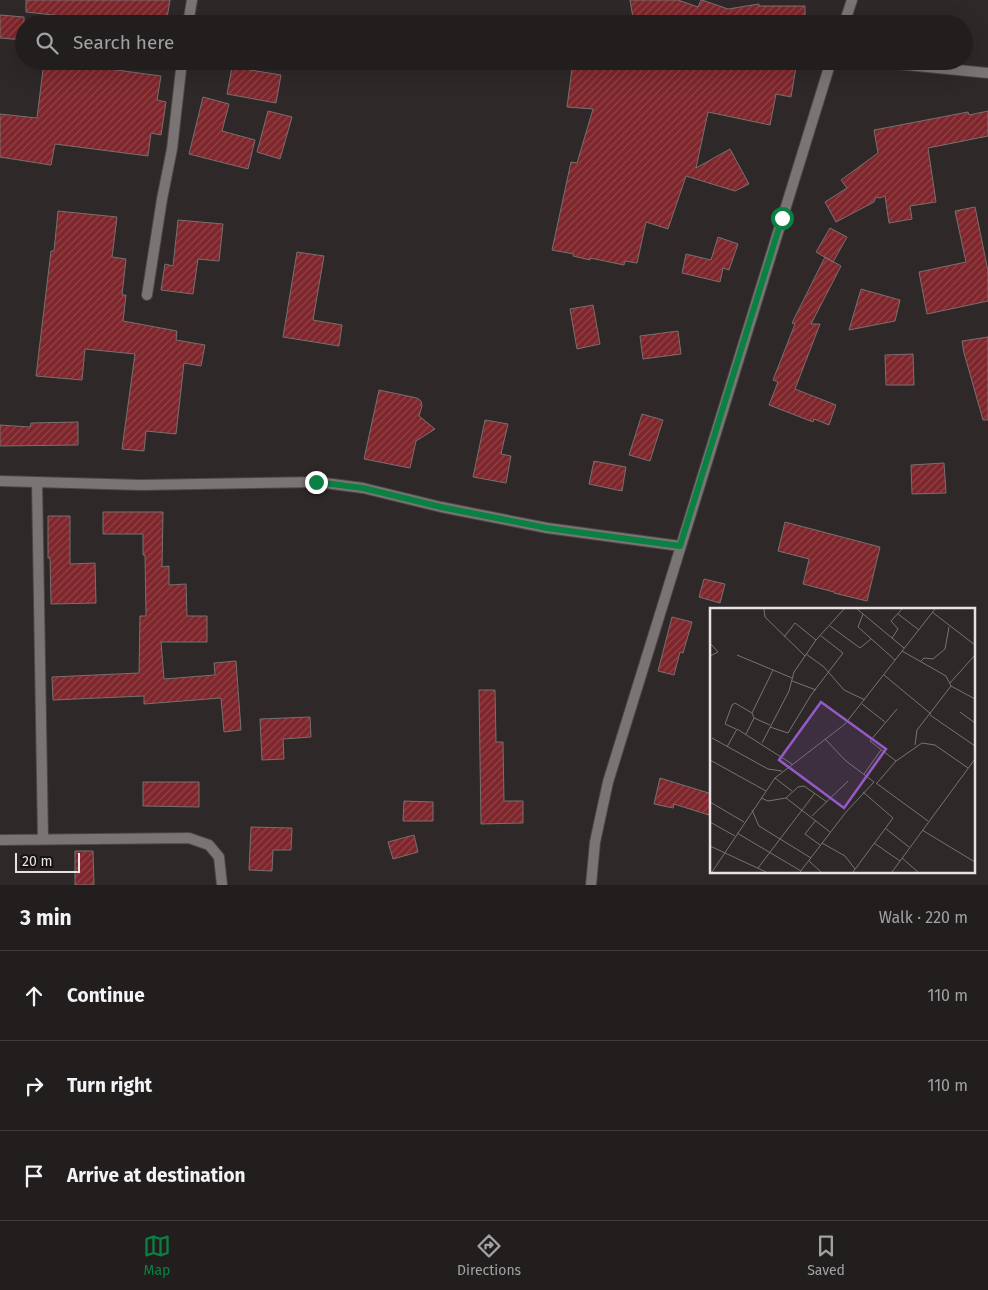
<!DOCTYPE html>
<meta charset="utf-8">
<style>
:root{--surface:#221e1e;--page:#2e2b2b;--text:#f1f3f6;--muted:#a2a2a4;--line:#3f3c3c;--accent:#0b8043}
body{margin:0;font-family:"Fira Sans",sans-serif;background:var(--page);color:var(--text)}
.scale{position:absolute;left:15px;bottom:12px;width:65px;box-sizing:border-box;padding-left:5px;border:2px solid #e7e3e3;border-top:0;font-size:14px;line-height:18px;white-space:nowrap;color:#e7e3e3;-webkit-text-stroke:4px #141212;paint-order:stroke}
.stop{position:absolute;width:15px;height:15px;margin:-11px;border:4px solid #0b8043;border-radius:50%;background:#fff}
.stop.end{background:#0b8043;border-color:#fff;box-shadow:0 1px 5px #0008}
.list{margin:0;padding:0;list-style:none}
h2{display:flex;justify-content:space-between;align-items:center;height:65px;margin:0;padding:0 20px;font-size:21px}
h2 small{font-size:16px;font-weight:400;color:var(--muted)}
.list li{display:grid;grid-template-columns:32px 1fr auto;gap:15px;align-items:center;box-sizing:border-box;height:90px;padding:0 20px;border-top:1px solid var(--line)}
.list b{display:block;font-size:19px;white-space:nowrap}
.list em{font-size:16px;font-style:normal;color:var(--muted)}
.icon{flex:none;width:28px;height:28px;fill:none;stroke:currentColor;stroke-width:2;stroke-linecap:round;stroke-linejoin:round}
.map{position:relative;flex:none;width:988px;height:885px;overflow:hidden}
.search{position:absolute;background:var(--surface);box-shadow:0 5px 20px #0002;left:15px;right:15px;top:15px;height:55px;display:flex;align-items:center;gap:12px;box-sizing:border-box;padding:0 18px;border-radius:28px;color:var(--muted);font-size:19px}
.sheet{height:335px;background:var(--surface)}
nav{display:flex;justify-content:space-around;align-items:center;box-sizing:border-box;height:70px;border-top:1px solid var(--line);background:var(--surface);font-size:14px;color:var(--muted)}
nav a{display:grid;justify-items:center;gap:2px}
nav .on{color:var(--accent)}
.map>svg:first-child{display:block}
</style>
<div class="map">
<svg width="988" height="885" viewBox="0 0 988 885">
<defs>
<pattern id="building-hatch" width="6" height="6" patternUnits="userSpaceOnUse" patternTransform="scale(1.25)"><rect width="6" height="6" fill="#7e262b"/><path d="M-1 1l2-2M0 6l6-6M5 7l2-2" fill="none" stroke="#90454a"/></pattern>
</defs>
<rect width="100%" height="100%" fill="#2e2828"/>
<path fill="url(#building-hatch)" stroke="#777070" d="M26,0H170L166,24H79L80,18L26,12Z
M630,0H678L698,7L701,0H702L728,9L759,4V6H805V24H634Z
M0,15L24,17V40L0,38Z
M44,61H65V63L161,76L157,100L166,102L161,135L151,133L148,156L55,144L51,165L0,157V114L37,118Z
M573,61H797L791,97L776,94L770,125L708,112L696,168L730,149L749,184L735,191L686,176L668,229L646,222L637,263L625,261L624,265L590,258V260L573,256L574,254L552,250L571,162L577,163L593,109L567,107Z
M232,67L281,75L276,103L227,94Z
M203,97L229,104L222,131L255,140L248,169L189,154Z
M268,111L292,117L280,159L257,152Z
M988,111V136L928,148L936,202L910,206L912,219L889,223L885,196L880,198L876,197L874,202L836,222L825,202L847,188L841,180L878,153L874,130L968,112L969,115Z
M975,207L988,271V301L927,314L919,272L966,262L955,211Z
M58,211L117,217L112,257L126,259L122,295H126L123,321L177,331L176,340L205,345L201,366L184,363L176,434L146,431L144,451L122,449L135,354L85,349L82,380L36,376L51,251H54Z
M178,220L223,224L219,261L198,259L193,294L161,290L165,264L173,266Z
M830,228L847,237L833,262L816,252Z
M718,237L738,244L729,270L723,268L720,282L682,273L686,254L711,260Z
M297,252L324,256L313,320L342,325L339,346L283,337Z
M825,257L841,266L811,324H820L795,389L836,405L829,425L814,419L813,422L769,405L778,382L773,380L795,324L792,323Z
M861,289L900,300L895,321L849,330Z
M593,305L600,344L577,349L570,309Z
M678,331L681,354L643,359L640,336Z
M988,337V420H983L964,353L962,341Z
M913,354L914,385H886L885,355Z
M379,390L417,398L421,401L422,406L419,416L435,429L416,441L410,468L364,459Z
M642,414L663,420L650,461L629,455Z
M485,420L508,424L501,454L511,456L506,483L473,477Z
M78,422V445L0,446V425L30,427L31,423Z
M594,461L626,467L622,491L589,484Z
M944,463L946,493L912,494L911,465Z
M103,512H163L162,567L169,566V585L186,584L187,616H207V642H161L164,679L215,675L214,663L236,661L241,730L224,732L221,698L144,704V696L53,700L52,677L139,673L140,616H146L145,555H143V534H103Z
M48,516H70V564L95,563L96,603L51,604L50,558H48Z
M785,522L880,547L867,601L834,593V592L803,584L809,559L778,551Z
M704,579L725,584L720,603L699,597Z
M672,617L692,622L683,653L680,652L674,675L658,671Z
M479,690H495L496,742H503L504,801H523V823L481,824Z
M310,717L311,737L283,739L284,759L262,760L260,719Z
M660,778L712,794V816L674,804L673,808L654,804Z
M143,782H199V807L143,806Z
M404,801L433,802V821H403Z
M251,827L292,828L291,850H273L272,871L249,870Z
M414,835L418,852L393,859L388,842Z
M75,851H93L94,885H75Z"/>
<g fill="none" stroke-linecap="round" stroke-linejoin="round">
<defs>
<path id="minor" d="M188,24L192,0
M844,24L852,0
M867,61L988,73
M147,295L162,199L172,149L182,61
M0,481L141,485L317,482L363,488L441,507L547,528L680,546
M37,482L43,839
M0,840L189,838L209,845L219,857L222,885
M591,885L595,842L608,782L831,61"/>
</defs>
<use href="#minor" stroke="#4c4646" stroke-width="12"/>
<use href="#minor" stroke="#787574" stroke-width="10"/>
</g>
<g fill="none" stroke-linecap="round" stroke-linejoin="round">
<path stroke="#0b8043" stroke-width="6" d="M316,482L363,488L441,507L547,528L680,546L782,218"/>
</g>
<g transform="translate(710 608)">
<rect width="265" height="265" fill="#2e2828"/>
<path fill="none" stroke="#787373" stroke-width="1" d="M54,1L55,9L95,48M147,1L194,40M222,4L265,37M153,6L148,19L185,52M188,6L209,22M120,18L150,40L161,31M74,29L85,15L106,32M182,30L188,21L181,13L192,1M0,35L8,44L0,48M192,43L236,68L241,78L265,91M96,46L114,59L134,82L155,92M27,47L63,62M211,53L214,50L223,51L235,41L239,19M174,67L221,106M82,73L106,82M240,75L265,47M152,96L175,114M250,104L265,115M220,107L265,138M60,117L44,110L42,105L63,62L82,70M60,119L78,125L101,87L133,45L111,28M26,121L15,116L22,97L25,95L42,105M36,126L44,110M2,130L58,161L72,163M52,135L79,83L84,64L106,32L134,1M205,137L207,122L241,78M17,139L27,121L82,156M0,152L56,183M186,153L160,133L187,101M154,166L171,142M65,170L82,183M166,175L218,213M167,175L186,153L212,135L225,137L258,160M51,190L58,193L76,190L120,224M76,190L88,179L94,178L117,194M0,194L34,214M42,202L49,218L101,250M102,208L138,173M106,212L95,226L110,237M0,214L25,228M175,220L199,239M212,222L265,254M27,225L91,263M112,235L135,248L145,261M164,235L190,253M0,238L56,264M192,250L208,264M99,253L111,264M48,260L105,185M2,264L65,170L135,116L225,1M90,264L136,204L164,174L136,153L115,131M143,264L183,210L153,184M182,264L265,151"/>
<path fill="#965ac8" fill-opacity="0.15" stroke="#965ac8" stroke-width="2.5" d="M111,94L176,141L134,200L69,152Z"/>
<rect width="265" height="265" fill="none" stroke="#e7e3e3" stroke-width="2.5"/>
</g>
</svg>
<div class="scale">20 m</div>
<div class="stop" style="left:782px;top:218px"></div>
<div class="stop end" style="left:316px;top:482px"></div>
<div class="search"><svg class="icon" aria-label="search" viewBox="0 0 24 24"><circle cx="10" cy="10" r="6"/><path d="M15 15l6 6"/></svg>Search here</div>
</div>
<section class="sheet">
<h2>3 min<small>Walk · 220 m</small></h2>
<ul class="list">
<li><svg class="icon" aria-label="ahead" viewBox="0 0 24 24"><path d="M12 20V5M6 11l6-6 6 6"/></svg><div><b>Continue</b></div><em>110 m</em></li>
<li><svg class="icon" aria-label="right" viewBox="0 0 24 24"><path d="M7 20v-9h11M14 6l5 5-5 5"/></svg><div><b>Turn right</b></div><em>110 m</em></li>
<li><svg class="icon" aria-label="arrive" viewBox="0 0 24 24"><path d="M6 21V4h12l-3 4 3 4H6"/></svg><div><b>Arrive at destination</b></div></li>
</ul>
</section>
<nav>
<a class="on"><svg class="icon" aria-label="map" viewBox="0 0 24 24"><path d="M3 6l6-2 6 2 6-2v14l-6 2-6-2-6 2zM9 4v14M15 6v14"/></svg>Map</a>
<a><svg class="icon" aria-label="directions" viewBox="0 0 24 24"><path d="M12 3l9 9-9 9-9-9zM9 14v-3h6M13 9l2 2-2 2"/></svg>Directions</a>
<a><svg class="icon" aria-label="saved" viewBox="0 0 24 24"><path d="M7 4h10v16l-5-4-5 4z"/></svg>Saved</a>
</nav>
